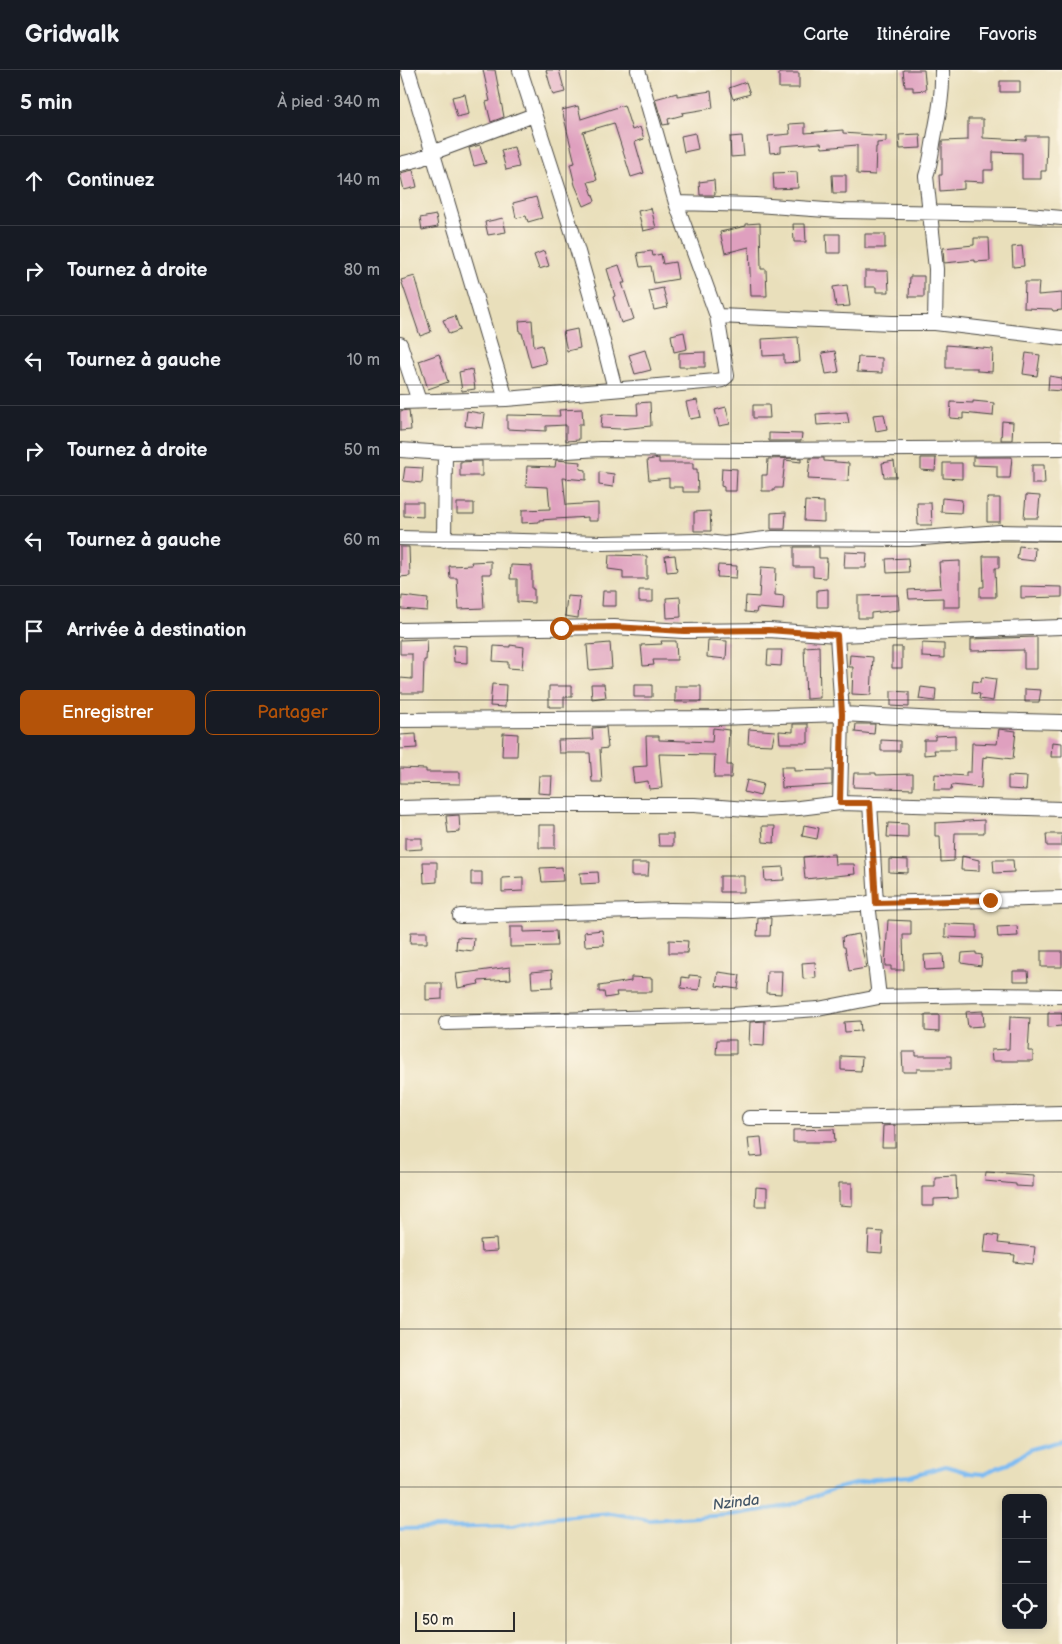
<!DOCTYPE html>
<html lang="fr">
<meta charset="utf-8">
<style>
:root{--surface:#171b24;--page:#242831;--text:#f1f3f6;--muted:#9ea1a6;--line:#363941;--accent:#b45309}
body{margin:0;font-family:"Balsamiq Sans",sans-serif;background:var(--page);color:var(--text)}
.controls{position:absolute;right:15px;bottom:15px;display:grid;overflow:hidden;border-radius:8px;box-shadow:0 2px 8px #0003}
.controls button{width:45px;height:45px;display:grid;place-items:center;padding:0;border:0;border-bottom:1px solid var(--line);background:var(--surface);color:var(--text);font:25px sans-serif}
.scale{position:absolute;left:15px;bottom:12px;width:100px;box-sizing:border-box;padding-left:5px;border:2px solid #2b2b2b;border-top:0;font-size:14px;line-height:18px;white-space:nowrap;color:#2b2b2b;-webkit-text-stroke:4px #fcf5e5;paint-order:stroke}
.stop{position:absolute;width:15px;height:15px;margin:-11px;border:4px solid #b45309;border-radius:50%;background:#fff}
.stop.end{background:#b45309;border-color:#fff;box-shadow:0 1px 5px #0008}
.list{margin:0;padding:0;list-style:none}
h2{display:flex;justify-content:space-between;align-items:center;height:65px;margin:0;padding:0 20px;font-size:21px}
h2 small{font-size:16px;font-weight:400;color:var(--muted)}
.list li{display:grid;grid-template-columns:32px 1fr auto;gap:15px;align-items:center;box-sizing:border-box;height:90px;padding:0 20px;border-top:1px solid var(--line)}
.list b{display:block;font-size:19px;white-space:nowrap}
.list em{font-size:16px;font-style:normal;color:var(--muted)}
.actions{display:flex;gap:10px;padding:15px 20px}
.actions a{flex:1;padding:11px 0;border:1px solid var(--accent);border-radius:8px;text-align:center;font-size:18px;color:var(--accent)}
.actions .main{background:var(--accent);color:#fff}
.icon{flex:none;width:28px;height:28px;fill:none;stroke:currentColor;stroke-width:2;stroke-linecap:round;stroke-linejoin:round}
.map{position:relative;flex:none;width:662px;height:1574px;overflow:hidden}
header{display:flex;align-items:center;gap:30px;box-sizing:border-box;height:70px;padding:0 25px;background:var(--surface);border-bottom:1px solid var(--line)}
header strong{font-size:24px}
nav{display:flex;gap:28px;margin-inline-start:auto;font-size:18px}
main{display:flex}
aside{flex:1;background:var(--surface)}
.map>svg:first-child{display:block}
</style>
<header>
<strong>Gridwalk</strong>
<nav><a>Carte</a><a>Itinéraire</a><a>Favoris</a></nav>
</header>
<main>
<aside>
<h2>5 min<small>À pied · 340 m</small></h2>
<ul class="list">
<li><svg class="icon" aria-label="ahead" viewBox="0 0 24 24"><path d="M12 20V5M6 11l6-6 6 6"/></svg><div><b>Continuez</b></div><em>140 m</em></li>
<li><svg class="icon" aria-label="right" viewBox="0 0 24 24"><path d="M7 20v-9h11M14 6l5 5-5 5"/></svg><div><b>Tournez à droite</b></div><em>80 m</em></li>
<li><svg class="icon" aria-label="left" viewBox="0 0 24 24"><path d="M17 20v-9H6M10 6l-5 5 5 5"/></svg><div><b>Tournez à gauche</b></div><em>10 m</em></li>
<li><svg class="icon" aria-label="right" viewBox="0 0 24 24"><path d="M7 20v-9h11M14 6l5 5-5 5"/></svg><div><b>Tournez à droite</b></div><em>50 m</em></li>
<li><svg class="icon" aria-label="left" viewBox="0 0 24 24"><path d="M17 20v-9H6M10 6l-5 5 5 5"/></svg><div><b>Tournez à gauche</b></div><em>60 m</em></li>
<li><svg class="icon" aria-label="arrive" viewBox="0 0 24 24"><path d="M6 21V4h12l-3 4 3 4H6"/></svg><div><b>Arrivée à destination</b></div></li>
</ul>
<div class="actions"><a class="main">Enregistrer</a><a>Partager</a></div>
</aside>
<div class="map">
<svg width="662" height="1574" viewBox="0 0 662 1574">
<rect width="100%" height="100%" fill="#fcf5e5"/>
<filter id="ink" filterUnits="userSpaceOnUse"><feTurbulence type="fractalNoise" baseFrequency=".02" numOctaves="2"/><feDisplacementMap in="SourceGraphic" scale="10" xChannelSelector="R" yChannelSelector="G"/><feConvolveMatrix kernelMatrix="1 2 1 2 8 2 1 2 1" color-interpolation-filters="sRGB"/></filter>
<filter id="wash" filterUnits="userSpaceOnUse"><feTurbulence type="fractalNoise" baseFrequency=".0096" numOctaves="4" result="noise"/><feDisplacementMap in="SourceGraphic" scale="20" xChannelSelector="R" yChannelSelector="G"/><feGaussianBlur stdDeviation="1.12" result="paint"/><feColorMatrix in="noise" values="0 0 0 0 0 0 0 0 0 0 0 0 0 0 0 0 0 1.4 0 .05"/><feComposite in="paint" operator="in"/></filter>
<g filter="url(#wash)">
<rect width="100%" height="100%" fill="#e9dfbb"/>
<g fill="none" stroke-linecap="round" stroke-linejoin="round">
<path stroke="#7fbcf2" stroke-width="4" d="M0,1459L113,1456L147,1448L211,1443L249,1450L329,1445L389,1436L434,1419L474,1409L510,1406L546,1396L570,1403L584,1404L596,1398L608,1394L631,1379L662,1371"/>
</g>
<g id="blocks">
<path fill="#dfa0bf" d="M83,0H95L104,47L91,52L86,32L90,31Z
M146,0H159L165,22L153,25Z
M503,0H524L526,20L513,21V17H505Z
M379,3H399V18H379Z
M600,11H620V22H600Z
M346,12L350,24L333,29L329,18Z
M311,21L313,38L282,43L283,45L268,49L269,54L263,55L255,29L277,23V26Z
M65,24L69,44L57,47L52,27Z
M224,35L232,60L240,57L244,69L235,72L244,103L231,107L214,53L183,62L197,110L188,112L195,131L184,136L175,115L170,94L175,93L162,40L178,36L181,49Z
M568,49H583V68L626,70V66H647L646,101H641V109H622V83L593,82V100H584V112L564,111V119L540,121L539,105H542V71L568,70Z
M405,53V63L443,60V63L486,66V72L477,73V77H476L475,105L457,104V75L422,78L421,73L381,76V82L370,83L368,66L390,64L389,54Z
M295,63L298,79L284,82L281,66Z
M520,64L521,78L500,79L499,65Z
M342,66L344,86L331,87L330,67Z
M80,75L86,93L74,96L69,78Z
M114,77L119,97L106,100L101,80Z
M13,100L17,117L4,120L0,103Z
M397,102L398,118L374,119L373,103Z
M432,105H446V123H433Z
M314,110L315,125H300L299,112Z
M136,127L142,148L128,152L126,146L116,148L113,133Z
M251,138L256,158L243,161L238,141Z
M36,145L38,157L22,160L20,148Z
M103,148L106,162L88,165L85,152Z
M360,153L361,199H366L367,226H351L349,177L325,183L320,162L346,156V154Z
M393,154H405L406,172H394Z
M426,164H440V183H427Z
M465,164H485V178H465Z
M574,168H589L590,191L575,192V190L544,193L543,178L574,175Z
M622,176L624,196L613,197L612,177Z
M144,181L149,196L139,199L134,185Z
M252,181L253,186L261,184L263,194L275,192L278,209L254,213L251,196L240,197L237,183Z
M219,195L225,213H222L234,249L221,253L213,227L215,226L207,199Z
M465,201H488L489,222H476V217H465Z
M15,206L31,262L20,266L1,210Z
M510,206H524V227H509Z
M625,212H639L638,225L662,223V240L653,241L652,239L624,238Z
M447,215L450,236L436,237L433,217Z
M263,218L268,237L254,240L249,221Z
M55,246L60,260L49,264L43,250Z
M132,250L134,277L142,275L146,293L131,297L122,263H120L119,251Z
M177,259L180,278L167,281L163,262Z
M284,262L287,279L274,282L271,265Z
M398,267L400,292L384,293V285L363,286L362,269Z
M546,275L593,279L592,302L577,301V298H546Z
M245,280L251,300L235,304L229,285Z
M435,281L439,302L426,304L422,283Z
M305,282V297H279V283Z
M626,283L640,285L637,306L623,304Z
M39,284L48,312L28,319L19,291Z
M458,287L482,288V303L457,302Z
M72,299L75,319L62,321L59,302Z
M649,306L662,308V321L648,320Z
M297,330L301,347L290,349L286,332Z
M573,331L594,333L593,346L563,343V349L550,348L551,332L573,333Z
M250,332L251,356L220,359L201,358L202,344L238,345L237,333Z
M353,335H369L370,348H353Z
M326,337L330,354L319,356L315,340Z
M182,339L183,354H179V370L166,371V355L146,356V361L107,359V345L160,346L159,340Z
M9,340L11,360L0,361V341Z
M67,341L85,344L83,358L65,356Z
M447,342L449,353L417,355L416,344Z
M484,344L487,359L476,361L473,345Z
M602,351L613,352L612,370H601Z
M369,363L402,364L401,371H369Z
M573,387H612L610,408H597V396L573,395Z
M259,388V393H293V399H297L298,422H283V417H269V408L249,410L247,390Z
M401,388V392L385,390L382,418H374V421H362V405H367L368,389Z
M410,388H424V391L449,393L448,411L408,409Z
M521,388H536L535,401L521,400Z
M156,390L181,392L180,399L186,400V410L163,408L166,435L198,433V451H188V447L139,450V452L122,453V440L150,439L148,417L126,416L127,396L155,397Z
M82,391V406H60V392Z
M494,391L496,407H484L482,393Z
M543,393H562V409L543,408Z
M632,395H644L645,414H632Z
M5,397L23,398L22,413L3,411Z
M322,398L337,399L336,421H324V417L321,416Z
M199,402L214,404L213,417L199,415Z
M626,425L640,426L638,448H624Z
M542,428L562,430L561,443L541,442Z
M587,428H600V452H587Z
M405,431L424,432V452L404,451Z
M4,432H23V447L4,446Z
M57,433H74V444H57Z
M517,433H531L532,455H518Z
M310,441L311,461H294V442Z
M386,442L385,459H371V443Z
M619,476L635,478L634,491L617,489Z
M0,477H9L10,506L0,507Z
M394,477H419V488H427L426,508L413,507V497H394Z
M445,482L467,483L466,498H444Z
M209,485L247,486V509H223V501L208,499Z
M275,485L277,501L267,502L265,486Z
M583,486H599V498H595L596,527H580V517H584Z
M508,488L509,502L487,503L486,489Z
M91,491V504H82L84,538L59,539L57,508H50L49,496L72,495L71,492Z
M560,491V537H543V528L509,529L508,520L541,518L539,492Z
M111,495L132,496V519H134V533L117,532V509H110Z
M318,495L337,496L336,508L317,507Z
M361,497L376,498L375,525L384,526L383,540L357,538L356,543L345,542L346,526L359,527Z
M621,516L662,517V527L621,528Z
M428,519V537H417V520Z
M239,520H253V532H239Z
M203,521H216V536H202Z
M498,525L499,540L471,543V548H458V526Z
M2,526L28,529L27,541L1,539Z
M167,526L180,527L178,548L165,546Z
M280,527L281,547L267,548L266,528Z
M637,567V599H624V580L571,581V569Z
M27,569L26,590H24L23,623H0V608L12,609V584H0V570Z
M308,570L327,571L326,589L307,587Z
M261,571H276L277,590H253L254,595L243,596L241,575L262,574Z
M210,573L212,598L189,600L187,575Z
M522,573L544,574V588L522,587Z
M53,575L67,576V593L54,592Z
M110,575L124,577L122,599L108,598V592L93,591L94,576L110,577Z
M419,576L420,628L406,629L404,577Z
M492,577H502V598H492Z
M368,580H382L381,596L367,595Z
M450,585L473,587L471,625L452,624L453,597H449Z
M582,607L596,609L593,631L579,629L580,624L572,623L573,611L581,612Z
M92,614L106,615L105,637L90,636Z
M191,614H204L206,627L192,629Z
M234,615H252V627H234Z
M149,616H172V627H164V637H149Z
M275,616H301V632H275Z
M521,617L536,619L535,631L519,629Z
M625,619L641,620L639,632H625Z
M491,621L509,622V637L491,636Z
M393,654H408V673H380L379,661L393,662Z
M456,654H475L474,664L455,662Z
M206,657L208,678L200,679L202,712H192L190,683H159L158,670L193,669L192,658Z
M313,658L329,660L327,695H332L331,708H314L315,685L259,684L262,718L249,719L248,711L234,713L232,697L247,696L246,666H259V670L312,672Z
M349,659L375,661L372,675L348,674Z
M599,659L616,661L613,689L586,686V688L583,687L581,718L552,715L551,720H534L535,704L566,706V702H571L572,673L597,674Z
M103,663L118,664L117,686H102Z
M16,664L17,678L0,679V665Z
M555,665V680H534L535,684L524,685V670H535V666Z
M481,670L500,671V681H481Z
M652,672L662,673V687H651Z
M381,697H394V701L432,700V715L382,718Z
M0,698L26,699V702H60V714L0,713Z
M454,703H476V705L513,704V719L453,717Z
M139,706H152L151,724L138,723Z
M608,706L627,707L626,720L608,719Z
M347,710L363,714L360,726L344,722Z
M59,745L60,762L48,763L46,746Z
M584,750V763H555L554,791L541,792L540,766H535V753Z
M488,753L508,754V768L487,767Z
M139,755H155V778H139Z
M404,755L419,758L417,769L402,766Z
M362,756H375L374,773L363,772Z
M258,764H273V776H259Z
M646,764H662V776H647Z
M5,768H22V779L5,780Z
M434,784L435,794H454L455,804L405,809L403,787Z
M562,786L579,790V801L561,800Z
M489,789L508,790V803L489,802Z
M593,790H613L614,802L594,803Z
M23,792H37V812L24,813Z
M231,793H249L248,806H231Z
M162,797L163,811L142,812L140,798Z
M383,797L384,810L365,811L364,798Z
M71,802H82V815H71Z
M198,802L199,813L181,814L180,803Z
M320,806H344V822H320Z
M123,807V821L102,822V808Z
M358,848H371L370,866H357Z
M488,850L511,851V865H503L504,900H491V896H485Z
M545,854L577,855V868L545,867Z
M617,856L618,866L598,867L597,857Z
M110,857H124V862L156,861L157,876L110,877Z
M202,860L204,875L185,876L184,862Z
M11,862H27V873H10Z
M459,864L466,898L449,901L445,877H443L442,867Z
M57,867L74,868L73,881L56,879Z
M269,870L288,871L287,883H269Z
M641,881H662V897H641Z
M576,882V884L582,885L581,896L561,893L562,883Z
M543,884L544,899L525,900L524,885Z
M415,892L416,908L403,909L402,893Z
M110,897L111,909L78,911L79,914L58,918L56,904Z
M152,900L153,917L132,918L131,902Z
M367,901H382L381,924L366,923Z
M613,901H628L629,911H613Z
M318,902L340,905L338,919L316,916Z
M289,905L301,906L299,920L281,918L282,907L289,908Z
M231,907L252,908V922H216L217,926L205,928L204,922H199V916L231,911Z
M26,913H42V929L26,930Z
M583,941L584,956L568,957L566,942Z
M648,943H662V956L648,957Z
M525,945H539V962L525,961Z
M610,947L630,948L628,981H633V991H592L591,980L609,979Z
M365,951L364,976L349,975L350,952Z
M460,951L461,961L445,962L444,952Z
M317,970H336V984H316Z
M502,982H516V986H551V999H517V1002H503Z
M441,986L462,987L461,1001L441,1000Z
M495,1055V1077H482L483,1056Z
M434,1059L435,1072H393V1060Z
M361,1067L363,1086L350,1087L348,1068Z
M586,1102L633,1105V1117L616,1116V1114L585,1111Z
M556,1106L557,1128L534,1129V1136H522V1117H535V1107Z
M439,1113H452V1136L439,1135Z
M356,1117L367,1118V1136H355Z
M469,1161L483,1162L482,1183L468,1182Z
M586,1164L599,1166L598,1173L635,1177L633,1194L614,1192L615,1185L584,1182Z
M96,1169L97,1181L81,1182L80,1170Z"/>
</g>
</g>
<g filter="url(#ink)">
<use href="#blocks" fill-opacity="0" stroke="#484641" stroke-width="1"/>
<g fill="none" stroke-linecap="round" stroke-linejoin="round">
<defs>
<path id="street" d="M8,0L106,329
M120,0L172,161L197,248L215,319
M0,94L20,89L34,82L134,45
M276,133L355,135L440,141L617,144L662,148
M317,246L492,253H535L662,268
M535,253L536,199L526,106C531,92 532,78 535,63C539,42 543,22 542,0
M0,274L19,331
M0,332L106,329L316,311L322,310L327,306L317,246L276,133L238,0
M0,380L45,383L151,382L200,379L347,380L662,378
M0,468L203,473L298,471L324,474L373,468L509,469L600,462L662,463
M44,470L45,383
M0,560L214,557L284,561L369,560L437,565L662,557
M437,565L442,644L440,733
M0,650L315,648L442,644L538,649L662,652
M470,733L476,833
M0,738L116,735H294L360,740L399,738L440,733L662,739
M468,833L479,927
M60,846L270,840L333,841L476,833L662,828
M46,953L331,945L418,939L479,927L586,925L662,926
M349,1048H437L662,1043"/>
</defs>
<use href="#street" stroke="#484641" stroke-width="16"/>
<use href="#street" stroke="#fff" stroke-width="14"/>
</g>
</g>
<g fill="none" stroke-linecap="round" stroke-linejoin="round" filter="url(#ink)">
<path stroke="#b45309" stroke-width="6" d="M161,558L214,557L284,561L368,560L437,565L442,644L440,733H470L476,833L590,830"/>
</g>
<path fill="none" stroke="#2b2b2b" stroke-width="1" stroke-opacity="0.55" d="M166,0V1574M331,0V1574M497,0V1574M0,157H662M0,315H662M0,472H662M0,630H662M0,787H662M0,944H662M0,1102H662M0,1259H662M0,1417H662"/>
<g text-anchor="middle" stroke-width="4.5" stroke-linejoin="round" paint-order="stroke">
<g font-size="15" font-style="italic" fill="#445667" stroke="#fcf5e5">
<text transform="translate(336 1432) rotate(-7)" y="5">Nzinda</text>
</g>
</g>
</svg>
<div class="controls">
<button>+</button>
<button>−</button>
<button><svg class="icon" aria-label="locate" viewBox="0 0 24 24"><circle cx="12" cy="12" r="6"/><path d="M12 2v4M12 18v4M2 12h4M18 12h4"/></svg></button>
</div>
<div class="scale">50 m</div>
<div class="stop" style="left:161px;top:558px"></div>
<div class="stop end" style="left:590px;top:830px"></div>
</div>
</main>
